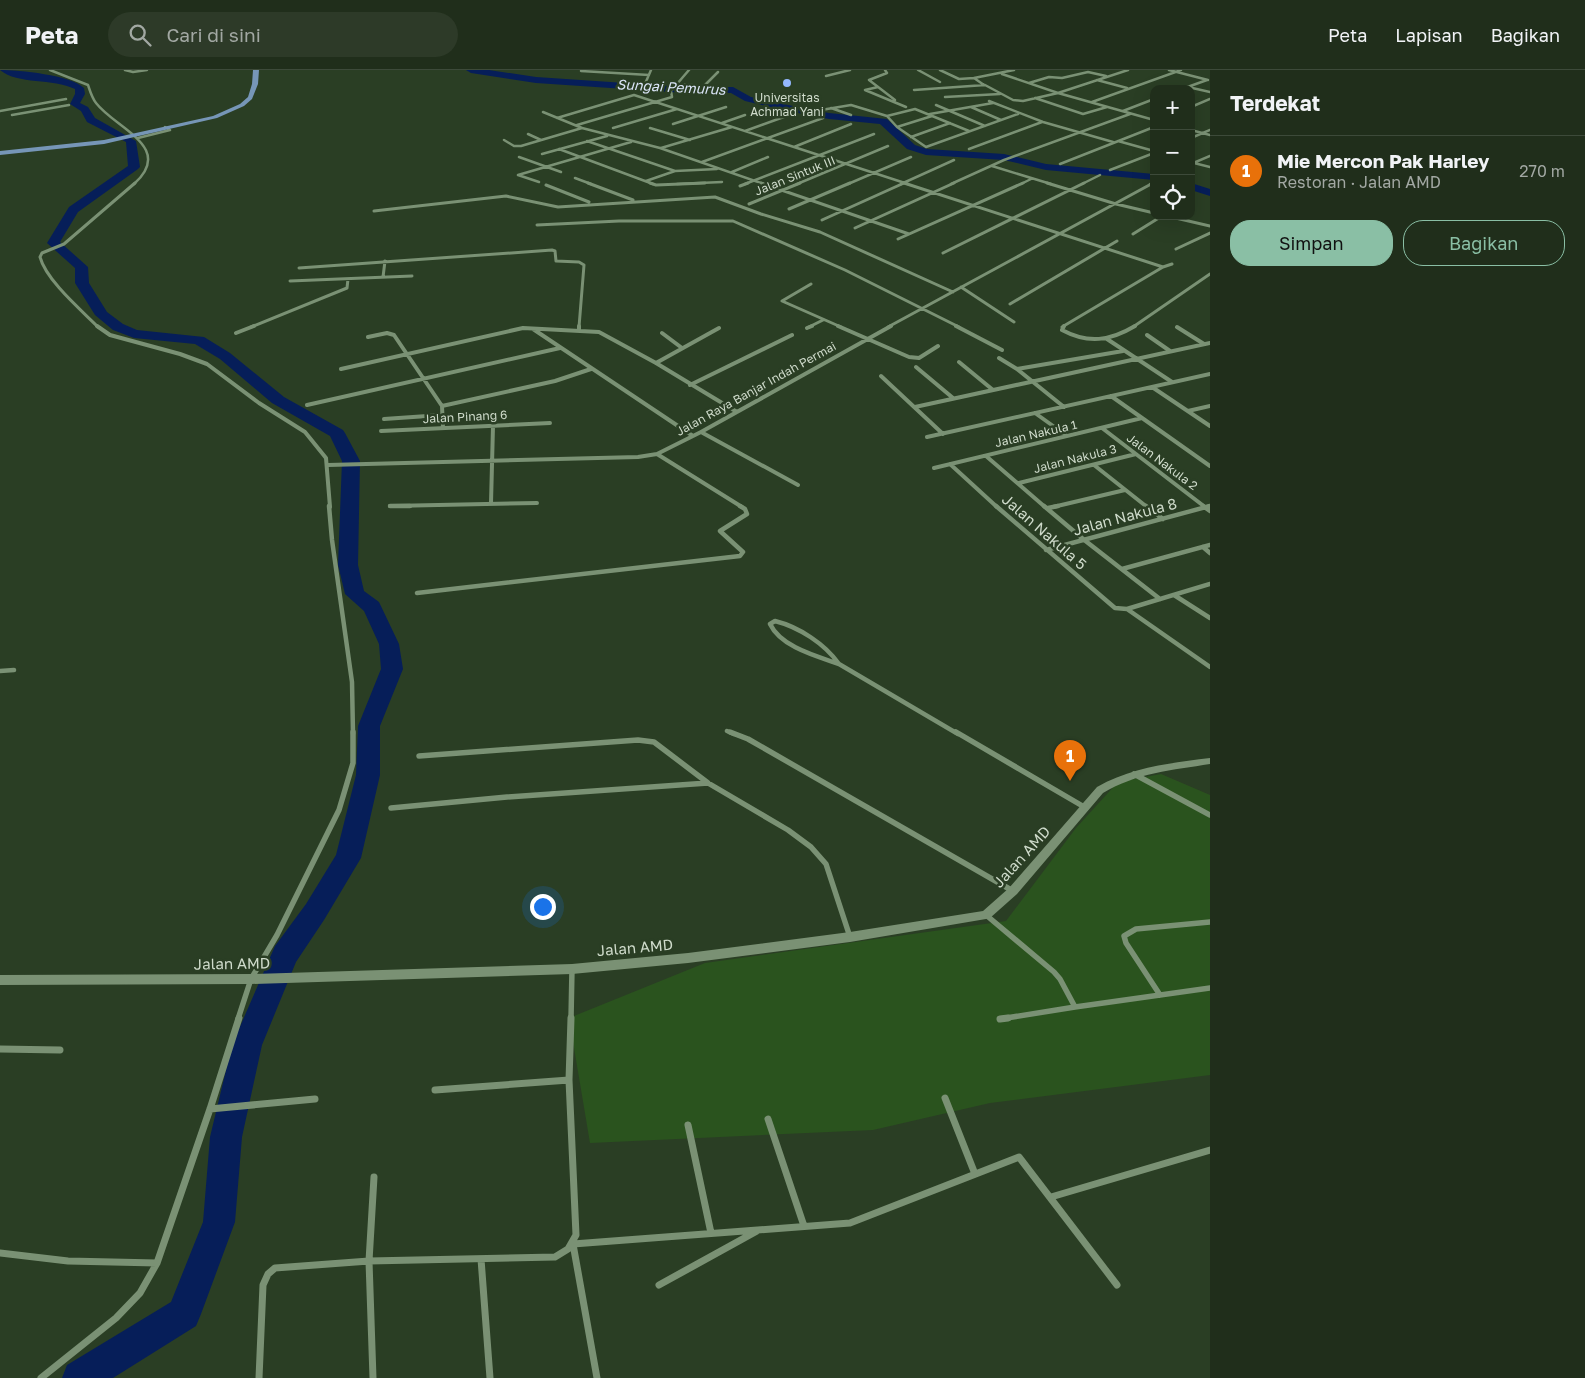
<!DOCTYPE html>
<html lang="id">
<meta charset="utf-8">
<style>
:root{--surface:#202e1b;--page:#2d3a28;--text:#f1f3f6;--muted:#a2a8a3;--line:#3d4a3a;--accent:#8abfa5}
body{margin:0;font-family:"Golos Text",sans-serif;background:var(--page);color:var(--text)}
.controls{position:absolute;right:15px;top:15px;display:grid;overflow:hidden;border-radius:10px;box-shadow:0 5px 20px #0002}
.controls button{width:45px;height:45px;display:grid;place-items:center;padding:0;border:0;border-bottom:1px solid var(--line);background:var(--surface);color:var(--text);font:25px sans-serif}
.you{position:absolute;left:542px;top:836px;width:18px;height:18px;margin:-12px;border:4px solid #fff;border-radius:50%;background:#1a73e8;box-shadow:0 0 0 8px #1a73e833}
.badge{display:grid;place-items:center;width:32px;height:32px;border-radius:50%;background:var(--accent);color:#fff;font-size:16px;font-weight:700}
.pin{position:absolute;translate:-50% -41px;filter:drop-shadow(0 1px 2px #0008)}
.pin::after{content:'';position:absolute;top:26px;width:18px;height:15px;background:inherit;clip-path:polygon(0 0,100% 0,50% 100%)}
.list{margin:0;padding:0;list-style:none}
h2{display:flex;justify-content:space-between;align-items:center;height:65px;margin:0;padding:0 20px;font-size:21px}
h2 small{font-size:16px;font-weight:400;color:var(--muted)}
.list li{display:grid;grid-template-columns:32px 1fr auto;gap:15px;align-items:center;box-sizing:border-box;height:70px;padding:0 20px;border-top:1px solid var(--line)}
.list b{display:block;font-size:19px;white-space:nowrap}
.list p{margin:0;font-size:16px;white-space:nowrap;color:var(--muted)}
.list em{font-size:16px;font-style:normal;color:var(--muted)}
.actions{display:flex;gap:10px;padding:15px 20px}
.actions a{flex:1;padding:11px 0;border:1px solid var(--accent);border-radius:20px;text-align:center;font-size:18px;color:var(--accent)}
.actions .main{background:var(--accent);color:#111}
.icon{flex:none;width:28px;height:28px;fill:none;stroke:currentColor;stroke-width:2;stroke-linecap:round;stroke-linejoin:round}
.map{position:relative;flex:none;width:1210px;height:1308px;overflow:hidden}
header{display:flex;align-items:center;gap:30px;box-sizing:border-box;height:70px;padding:0 25px;background:var(--surface);border-bottom:1px solid var(--line)}
header strong{font-size:24px}
nav{display:flex;gap:28px;margin-inline-start:auto;font-size:18px}
.search{width:350px;height:45px;background:var(--page);display:flex;align-items:center;gap:12px;box-sizing:border-box;padding:0 18px;border-radius:28px;color:var(--muted);font-size:19px}
main{display:flex}
aside{flex:1;background:var(--surface)}
.map>svg:first-child{display:block}
</style>
<header>
<strong>Peta</strong>
<div class="search"><svg class="icon" aria-label="search" viewBox="0 0 24 24"><circle cx="10" cy="10" r="6"/><path d="M15 15l6 6"/></svg>Cari di sini</div>
<nav><a>Peta</a><a>Lapisan</a><a>Bagikan</a></nav>
</header>
<main>
<div class="map">
<svg width="1210" height="1308" viewBox="0 0 1210 1308">
<rect width="100%" height="100%" fill="#2a3e24"/>
<path fill="#2a531e" d="M1161,704L1210,725V1005L990,1033L873,1060L590,1073L569,948L705,893L1006,851L1076,758L1118,712Z"/>
<g fill="none" stroke-linecap="round" stroke-linejoin="round">
<path fill="#061e59" fill-rule="evenodd" d="M0,0C19,0 71,5 84,18L85,24L80,33L88,37L95,48L136,71L140,97L138,99L78,142L60,172L88,197L89,213L107,242L123,254L137,260L204,267L230,283L284,327L343,360L345,363L360,391L358,495L364,521L379,532L399,574L403,599L380,656V705L361,788L324,850L296,892L262,975L242,1067L235,1152L201,1244L196,1256L113,1308H62L67,1295L171,1232L203,1152L210,1067L232,975L275,876L306,834L336,785L356,705L358,656L381,599L379,574L364,541L345,524L338,495L342,391L330,366L272,333L220,289L195,274L134,268L113,260L95,245L75,213V198L47,173L69,137L128,96L126,72L87,52L81,41L70,34L75,24V19C53,8 18,15 0,0Z
M466,0H489L536,7L685,17H733L751,27L783,34L829,43L887,49L915,75L927,79L1004,84L1046,94L1154,104V110L1046,100L1004,90L926,85L907,79L880,54L829,49L783,40L745,31L731,23H685L536,13L471,3Z
M1191,113L1210,119V126L1191,120Z"/>
<path stroke="#7a9174" stroke-width="2.5" d="M50,0L88,15C90,21 92,28 96,33C116,59 175,77 134,114
M125,0L133,2L147,0
M885,0L887,3L869,10L895,30L894,32
M918,0L940,12
M940,0L959,9L974,8
M1169,0L1208,10
M581,1L649,5
M1002,4L1058,23L1154,50
M826,6L850,0
M1097,10L1127,18
M1029,13L1049,7L1062,8L1088,2L1106,6
M645,14L651,0
M677,14L704,16L718,2
M984,15L974,8L1014,0
M878,17L865,20L906,37
M1188,17L1210,22
M1182,19L1207,10
M914,20L985,15L1013,30L1023,31L1058,23L1128,0
M945,27L1000,24
M1035,28L1083,44L1107,37
M989,31L1043,52L1113,72
M1092,32L1181,0
M936,35L985,56
M971,37L1001,50
M1191,37L1210,29
M831,38L851,45
M821,40L851,35L887,46
M0,41L66,29
M1123,41L1154,29
M930,44L993,33
M12,45L69,35
M557,48L634,25L908,114
M722,53L745,45
M673,54L726,37
M577,55L672,27L671,21L689,0
M897,57L932,46
M582,58L660,78L764,114
M613,58L677,39
M650,58L690,70
M1191,60L1210,65
M745,61L792,44
M969,61L915,39L887,46L897,57L926,77L1018,44
M528,64L541,70
M911,67L950,53
M138,68L170,60L165,57
M1191,68L1210,60
M504,70L514,76H521L582,58L543,42
M587,71L675,101
M1118,71L1154,81
M794,77L851,54
M661,78L732,57
M559,79L653,114
M969,79L1042,52
M542,84L607,66
M519,87L561,102
M702,92L823,48
M1194,93L1210,97
M1060,94L1154,57
M1191,94L1210,86
M992,96L1051,114
M1110,100L1154,83
M732,102L768,87
M575,108L591,114
M646,111L675,101L717,99
M539,112L518,105L631,72
M677,114L722,112
M745,114L874,64
M797,114L888,76
M848,114L911,87
M901,114L954,90
M951,114L1004,90L1130,44
M1021,114L1031,109
M1082,114L1100,105
M1150,114L1154,112"/>
<path stroke="#7a9174" stroke-width="3" d="M588,113L633,130
M650,113L656,115L705,113
M761,113L909,164
M904,113L1163,197
M1047,113L1116,134L1154,143
M546,115L589,132
M740,116L748,113
M749,134L800,113
M789,139L850,113
M374,141L506,126L558,137L715,127L761,144L820,162L953,222
M1167,146L1210,156
M822,150L904,113
M537,155L619,151H733L845,200L959,257
M855,158L954,113
M1133,164L1162,146
M898,169L1023,113
M1176,179L1210,163
M943,183L1084,113
M299,198L552,180L555,181L556,191L579,192L584,195L579,257
M383,207L385,191
M290,211L412,206
M811,214L782,231L841,257
M961,217L1014,252
M1010,234L1117,171
M98,257C81,240 46,210 40,187L42,183L64,174L135,113
M251,257L347,218L348,209
M809,257L823,250
M888,257L1153,113
M1062,257L1163,197L1172,194
M1133,257L1210,204"/>
<path stroke="#7a9174" stroke-width="4" d="M97,256L110,265L180,284L207,294L259,333L305,362L326,388L330,437
M838,256L909,287L919,288L938,276
M956,256L1002,280
M1064,256L1062,260C1088,274 1110,271 1135,256
M1177,257L1204,274
M719,258L656,293L737,342
M807,258L812,256
M533,259L693,366
M579,260V256
M236,263L254,256
M662,263L682,278
M1147,265L1170,281
M368,267L387,263L394,265L442,336L443,358
M1107,269L1172,312
M999,288L1017,299L1064,337
M959,292L993,320
M916,297L953,328
M341,299L523,258L599,262L656,293
M1017,299L1123,281
M881,306L943,364
M690,315L792,265
M1152,317L1210,356
M1111,326L1210,396
M307,335L560,278
M442,336L555,311L591,299
M915,337L1210,273
M1188,341L1210,336
M1035,343L1067,366
M384,349L442,345
M1102,358L1205,437
M381,361L550,353
M701,362L798,415
M927,367L1210,304
M657,384L742,437
M986,386L1045,437
M950,394L997,437
M328,395L638,387L657,384L701,362L891,256
M1094,395L1147,437
M934,398L1142,348
M1019,413L1136,384
M491,433L493,356
M390,436L537,433
M1053,437L1125,420
M1207,437L1210,436"/>
<path stroke="#7a9174" stroke-width="4.5" d="M329,436L332,470L352,612L353,664
M390,436H410
M996,436L1115,538L1127,539L1210,514
M1044,436L1083,469L1160,529
M1146,436L1163,449
M1203,436L1210,441
M1048,438L1058,436
M1203,477L1210,483
M1046,480L1210,436
M1122,499L1210,475
M417,523L740,486L743,482L720,461L747,444L745,439L740,436
M1174,525L1210,548
M1127,539L1210,597
M775,551C799,557 825,574 839,594C816,586 781,577 770,554Z
M839,594L958,664
M0,601L14,600
M727,661L734,664"/>
<path stroke="#7a9174" stroke-width="5.5" d="M730,662L748,669L1013,821
M956,662L1086,738
M419,686L638,670L654,672L708,713L788,760L811,777L826,794L850,867
M1134,704L1210,745
M391,738L507,727L708,713
M986,845L1054,902L1060,909L1075,937L1210,918
M1160,925L1126,873L1124,866L1136,859L1210,852
M238,949L251,909L277,865L339,740L353,693V662
M571,949L572,899
M1000,949L1075,937"/>
<path stroke="#7a9174" stroke-width="7" d="M1000,949L1008,948
M0,979L60,980
M435,1020L569,1010
M945,1028L975,1104
M210,1039L315,1029
M768,1049L804,1156
M688,1055L711,1163
M1051,1127L1210,1080
M0,1183L68,1191L157,1193
M481,1189L490,1308
M659,1215L757,1161
M41,1308L116,1248L140,1223L157,1193L210,1039L239,948
M259,1308L263,1215L268,1204L275,1198L369,1191L555,1187L568,1179L576,1165L569,1010L571,948
M373,1308L369,1191L374,1107
M597,1308L573,1174L850,1153L1019,1087L1117,1215"/>
<path fill="#7a9174" fill-rule="evenodd" d="M1210,688V694C1173,700 1136,703 1103,723L1017,824L990,848L986,849L850,872L688,893L572,904L251,914L0,915V905L251,904L572,894L688,883L850,862L983,841L1009,818L1097,717C1132,697 1171,693 1210,688Z"/>
<path fill="#7696b7" fill-rule="evenodd" d="M253,0H259L258,14L252,29L244,36L217,48L104,74L0,85V81L104,70L213,46L240,34L248,27L252,14Z"/>
</g>
<circle fill="#93b7fd" stroke="#2a3e24" stroke-width="2" cx="787" cy="13" r="5"/>
<g text-anchor="middle" stroke-width="5" stroke-linejoin="round" paint-order="stroke">
<g font-size="12" fill="#cfdbcb" stroke="#2a3e24">
<text x="787" y="32">Universitas<tspan x="787" dy="14">Achmad Yani</tspan></text>
</g>
<g font-size="12" fill="#cfdbcb" stroke="#2a3e24">
<text transform="translate(795 106) rotate(-22)" y="4">Jalan Sintuk III</text>
<text transform="translate(756 319) rotate(-29)" y="4">Jalan Raya Banjar Indah Permai</text>
<text transform="translate(465 347) rotate(-3)" y="4">Jalan Pinang 6</text>
<text transform="translate(1036 364) rotate(-13)" y="4">Jalan Nakula 1</text>
<text transform="translate(1075 389) rotate(-14)" y="4">Jalan Nakula 3</text>
<text transform="translate(1162 392) rotate(37)" y="4">Jalan Nakula 2</text>
</g>
<g font-size="14" font-style="italic" fill="#dbe5f8" stroke="#2a3e24">
<text transform="translate(671 17) rotate(3)" y="5">Sungai Pemurus</text>
</g>
<g font-size="15" fill="#cfdbcb" stroke="#2a3e24">
<text transform="translate(1125 447) rotate(-15)" y="5">Jalan Nakula 8</text>
<text transform="translate(1044 462) rotate(41)" y="5">Jalan Nakula 5</text>
<text transform="translate(1022 787) rotate(-48)" y="5">Jalan AMD</text>
<text transform="translate(635 878) rotate(-5)" y="5">Jalan AMD</text>
<text transform="translate(232 894) rotate(-1)" y="5">Jalan AMD</text>
</g>
</g>
</svg>
<div class="controls">
<button>+</button>
<button>−</button>
<button><svg class="icon" aria-label="locate" viewBox="0 0 24 24"><circle cx="12" cy="12" r="6"/><path d="M12 2v4M12 18v4M2 12h4M18 12h4"/></svg></button>
</div>
<div class="you"></div>
<div class="pin badge" style="left:1070px;top:711px;background:#e8710a">1</div>
</div>
<aside>
<h2>Terdekat<small></small></h2>
<ul class="list">
<li><span class="badge" style="background:#e8710a">1</span><div><b>Mie Mercon Pak Harley</b><p>Restoran · Jalan AMD</p></div><em>270 m</em></li>
</ul>
<div class="actions"><a class="main">Simpan</a><a>Bagikan</a></div>
</aside>
</main>
